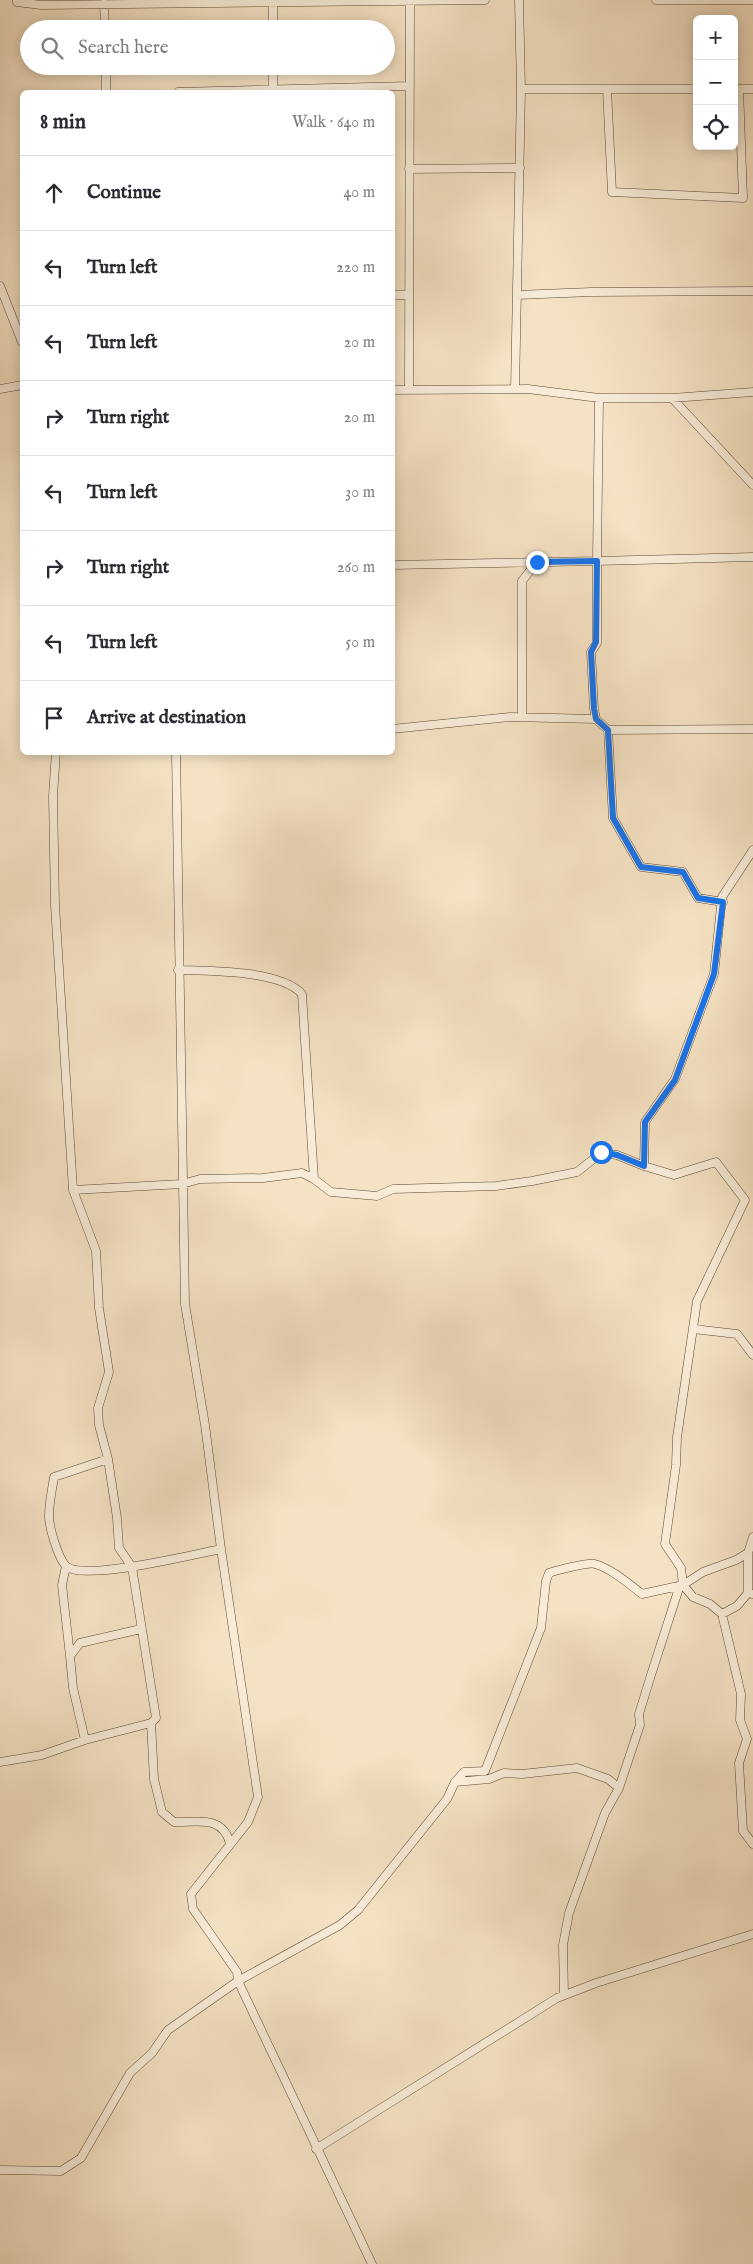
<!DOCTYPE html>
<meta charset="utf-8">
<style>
:root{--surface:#fff;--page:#f2f2f3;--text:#2b2b33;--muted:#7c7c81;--line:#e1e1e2}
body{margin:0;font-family:"IM FELL English",serif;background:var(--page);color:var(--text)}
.controls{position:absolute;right:15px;top:15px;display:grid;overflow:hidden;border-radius:8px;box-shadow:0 2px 12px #0003}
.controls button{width:45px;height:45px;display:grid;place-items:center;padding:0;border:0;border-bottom:1px solid var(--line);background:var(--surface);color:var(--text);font:25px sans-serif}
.stop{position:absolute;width:15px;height:15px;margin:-11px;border:4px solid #1a73e8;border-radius:50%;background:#fff}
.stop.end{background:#1a73e8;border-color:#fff;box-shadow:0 1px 5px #0008}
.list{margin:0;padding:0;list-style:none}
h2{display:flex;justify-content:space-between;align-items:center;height:65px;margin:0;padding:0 20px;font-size:21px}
h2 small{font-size:16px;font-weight:400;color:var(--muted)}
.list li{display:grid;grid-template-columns:32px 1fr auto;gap:15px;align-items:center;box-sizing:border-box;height:75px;padding:0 20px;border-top:1px solid var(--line)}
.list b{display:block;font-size:19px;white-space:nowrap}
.list em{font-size:16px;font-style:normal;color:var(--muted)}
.icon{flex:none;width:28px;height:28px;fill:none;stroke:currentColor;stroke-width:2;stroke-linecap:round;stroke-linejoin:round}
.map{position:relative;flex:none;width:753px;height:2264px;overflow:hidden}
.search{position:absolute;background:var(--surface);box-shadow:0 2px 12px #0003;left:20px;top:20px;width:375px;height:55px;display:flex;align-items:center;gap:12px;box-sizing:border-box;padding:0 18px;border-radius:28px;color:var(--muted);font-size:19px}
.panel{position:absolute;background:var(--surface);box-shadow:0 2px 12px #0003;left:20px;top:90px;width:375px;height:665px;border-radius:8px}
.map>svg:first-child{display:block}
</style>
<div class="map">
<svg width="753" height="2264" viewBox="0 0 753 2264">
<rect width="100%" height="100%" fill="#f5e2c4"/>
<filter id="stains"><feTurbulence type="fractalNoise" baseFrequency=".004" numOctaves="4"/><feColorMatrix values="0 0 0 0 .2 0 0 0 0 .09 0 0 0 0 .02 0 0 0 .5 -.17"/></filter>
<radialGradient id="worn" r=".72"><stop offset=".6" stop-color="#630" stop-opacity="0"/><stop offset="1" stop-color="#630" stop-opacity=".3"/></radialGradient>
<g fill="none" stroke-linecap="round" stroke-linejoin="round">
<defs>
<path id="minor" d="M17,0V2L41,5L485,0
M656,0H753
M104,4L105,29
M273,29V2
M106,66V92
M521,89H697
M607,89L612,192L743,198L739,89
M735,89H753
M273,90V66
M178,92L410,86
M409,169L520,168
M0,286L22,342
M392,295H409
M517,295L591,292L753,291
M0,389L22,385
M409,389L410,1
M515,389L521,89L519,0
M392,390L528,389L599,398H672L753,392
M672,398L753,485
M753,557L597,561V643L591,652L594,709L596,719L608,730L753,729
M392,565L597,561L599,398
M522,717V581L537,562
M392,729L510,717L596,719
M608,730L613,818L641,867L683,872L698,898L723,902
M56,752L53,796L55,905L73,1190L96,1251L99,1308L109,1372L98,1408L99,1425L108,1459L117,1518L119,1548L132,1567L156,1718L151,1723L154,1779L162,1812L174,1822C195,1823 222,1814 230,1843
M176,752L185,1304L205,1425L221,1549L258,1797L248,1822L191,1894L193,1909L237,1972L238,1981L372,2264
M753,850L722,897L714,974L675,1079L645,1122L644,1166L674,1175L716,1162L745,1200L697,1301L677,1437L676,1465L665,1544L681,1568L683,1585L693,1597L710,1604L722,1614L737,1606L748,1593L753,1594
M178,970C210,971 280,970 302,994L314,1179
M73,1190L182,1184L200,1179L263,1178L302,1173L314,1179L331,1192L377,1196L393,1189L496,1186L532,1181L577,1172L601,1153L617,1155L644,1166
M693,1329L737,1334L753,1355
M108,1459L54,1477C52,1490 49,1503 49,1516C49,1527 58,1558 66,1566C83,1582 196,1554 221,1549
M66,1566L62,1585L70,1656
M748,1593V1553L753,1537
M722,1614L741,1694L740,1720L747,1739L739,1763L743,1831L753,1844
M85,1740L73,1688L70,1656L80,1643L141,1629
M0,1762L42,1755L85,1740L151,1723
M455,1782L489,1779L504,1773L522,1774L577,1768L608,1779L619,1788
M564,1995L563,1945L569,1913L605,1813L619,1788L640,1725L639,1714L651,1675L680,1585
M316,2149L557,1998L596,1983L753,1934
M0,2170L61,2171L81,2158L130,2073L152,2053L168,2030L238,1981L340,1925L358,1910L447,1799L455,1782L464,1772L485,1771L541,1628L546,1581L549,1573C557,1570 589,1562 595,1564C612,1569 629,1584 642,1594L683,1585L703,1572L736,1560L748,1553"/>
</defs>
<use href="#minor" stroke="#5b4831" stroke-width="9"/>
<use href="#minor" stroke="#f8ecd9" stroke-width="8"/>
</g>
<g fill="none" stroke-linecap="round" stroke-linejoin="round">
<path stroke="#1a73e8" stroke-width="6" d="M537,562L597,561L596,642L591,652L594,709L596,719L608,730L613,818L641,867L683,872L698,898L723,902L714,974L675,1080L645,1122L644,1166L617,1155L601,1152"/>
</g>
<rect width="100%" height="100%" filter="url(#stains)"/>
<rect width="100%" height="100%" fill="url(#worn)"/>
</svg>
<div class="controls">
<button>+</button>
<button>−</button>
<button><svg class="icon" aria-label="locate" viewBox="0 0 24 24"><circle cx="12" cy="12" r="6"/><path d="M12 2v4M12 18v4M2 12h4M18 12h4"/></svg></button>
</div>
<div class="stop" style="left:601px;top:1152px"></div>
<div class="stop end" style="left:537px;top:562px"></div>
<div class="search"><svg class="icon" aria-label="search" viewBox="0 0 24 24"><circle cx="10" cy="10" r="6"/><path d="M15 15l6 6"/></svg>Search here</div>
<section class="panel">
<h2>8 min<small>Walk · 640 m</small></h2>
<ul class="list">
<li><svg class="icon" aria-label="ahead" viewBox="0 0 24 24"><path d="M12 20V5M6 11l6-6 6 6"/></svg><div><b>Continue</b></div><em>40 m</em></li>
<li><svg class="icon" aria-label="left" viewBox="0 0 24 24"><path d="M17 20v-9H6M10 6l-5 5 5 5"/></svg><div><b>Turn left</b></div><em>220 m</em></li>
<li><svg class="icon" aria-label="left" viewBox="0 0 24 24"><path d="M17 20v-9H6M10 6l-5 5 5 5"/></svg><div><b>Turn left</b></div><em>20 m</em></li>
<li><svg class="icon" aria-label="right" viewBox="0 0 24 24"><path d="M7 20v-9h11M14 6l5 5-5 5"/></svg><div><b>Turn right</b></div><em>20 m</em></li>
<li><svg class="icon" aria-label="left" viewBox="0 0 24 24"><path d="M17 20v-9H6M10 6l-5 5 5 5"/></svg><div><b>Turn left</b></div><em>30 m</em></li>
<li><svg class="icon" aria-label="right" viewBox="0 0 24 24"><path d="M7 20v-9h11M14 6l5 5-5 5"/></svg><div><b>Turn right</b></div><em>260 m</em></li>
<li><svg class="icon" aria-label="left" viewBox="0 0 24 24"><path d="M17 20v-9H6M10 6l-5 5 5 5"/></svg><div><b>Turn left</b></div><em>50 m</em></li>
<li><svg class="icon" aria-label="arrive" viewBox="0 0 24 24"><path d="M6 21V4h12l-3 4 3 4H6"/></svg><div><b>Arrive at destination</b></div></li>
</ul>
</section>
</div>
